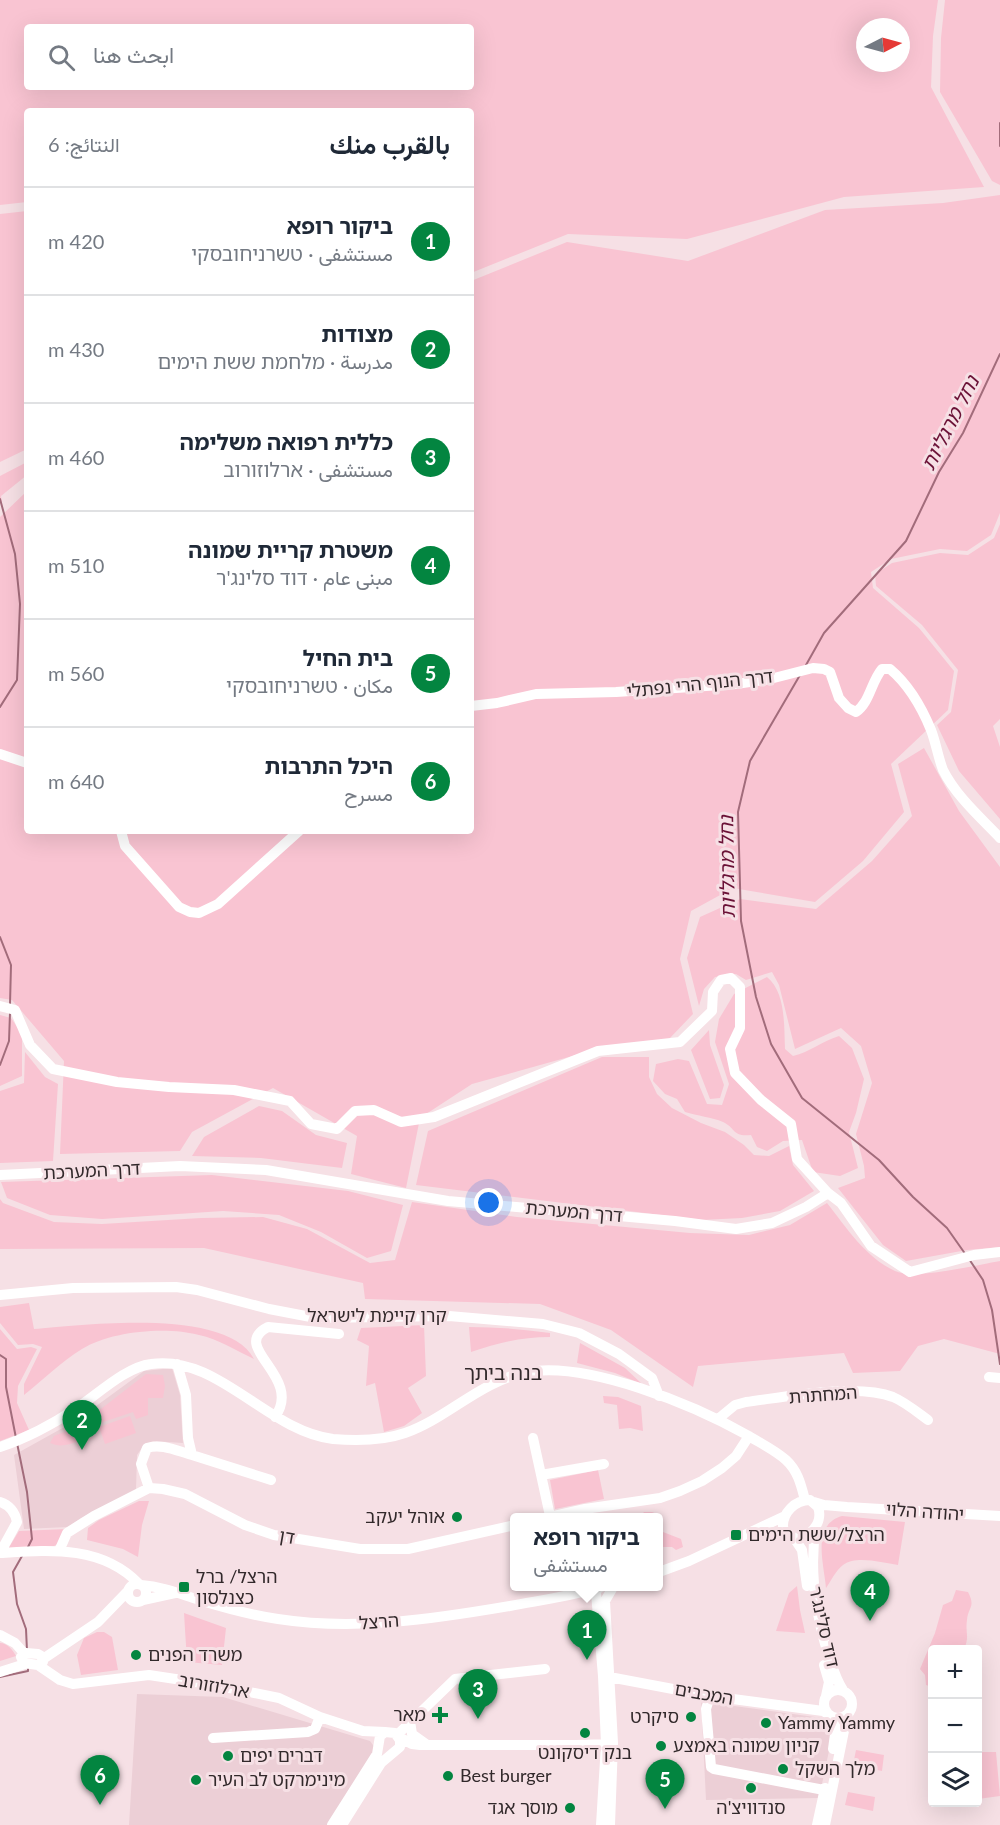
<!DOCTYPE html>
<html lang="ar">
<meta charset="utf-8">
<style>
:root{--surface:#fff;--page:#f2f2f3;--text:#1f2937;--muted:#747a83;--line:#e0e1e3;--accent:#038540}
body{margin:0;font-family:Lato,Vazirmatn,"Noto Sans Hebrew",sans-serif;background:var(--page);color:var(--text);direction:rtl}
.controls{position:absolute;right:18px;bottom:18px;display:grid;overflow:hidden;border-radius:6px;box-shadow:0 6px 24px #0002}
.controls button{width:54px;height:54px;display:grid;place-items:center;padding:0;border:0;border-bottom:2px solid var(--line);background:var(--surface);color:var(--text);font:30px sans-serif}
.compass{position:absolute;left:856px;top:18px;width:54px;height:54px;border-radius:50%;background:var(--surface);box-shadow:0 6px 24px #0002;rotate:84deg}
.you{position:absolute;left:489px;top:1203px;width:21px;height:21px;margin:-15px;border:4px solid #fff;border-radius:50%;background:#1a73e8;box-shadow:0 0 0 9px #1a73e833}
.badge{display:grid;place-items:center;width:39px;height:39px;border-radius:50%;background:var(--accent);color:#fff;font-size:20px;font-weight:700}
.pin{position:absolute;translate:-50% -50px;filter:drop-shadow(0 2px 3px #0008)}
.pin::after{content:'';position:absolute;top:32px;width:21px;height:18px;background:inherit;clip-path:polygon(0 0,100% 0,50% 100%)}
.popup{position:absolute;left:510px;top:1513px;width:153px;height:78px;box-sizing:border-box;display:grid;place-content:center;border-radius:6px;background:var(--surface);filter:drop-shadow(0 2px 4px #0005);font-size:20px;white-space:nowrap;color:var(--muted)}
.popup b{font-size:22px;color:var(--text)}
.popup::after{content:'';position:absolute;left:50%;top:100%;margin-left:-12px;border:12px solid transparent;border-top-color:var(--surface)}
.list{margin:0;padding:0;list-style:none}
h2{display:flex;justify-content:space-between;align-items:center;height:78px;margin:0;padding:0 24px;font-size:26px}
h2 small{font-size:20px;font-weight:400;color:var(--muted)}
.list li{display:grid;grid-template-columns:39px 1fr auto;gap:18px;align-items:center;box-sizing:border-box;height:108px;padding:0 24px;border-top:2px solid var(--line)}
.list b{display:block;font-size:22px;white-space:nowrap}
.list p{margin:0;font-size:20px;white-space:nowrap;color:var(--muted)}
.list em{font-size:20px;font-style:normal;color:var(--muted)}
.icon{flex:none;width:33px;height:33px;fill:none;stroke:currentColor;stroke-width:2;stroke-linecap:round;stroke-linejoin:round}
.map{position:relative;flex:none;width:1000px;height:1825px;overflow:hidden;direction:ltr}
.search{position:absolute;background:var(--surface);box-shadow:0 6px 24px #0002;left:24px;top:24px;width:450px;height:66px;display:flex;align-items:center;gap:15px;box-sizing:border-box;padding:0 21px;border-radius:6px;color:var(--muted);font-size:22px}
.panel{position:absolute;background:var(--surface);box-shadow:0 6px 24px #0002;left:24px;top:108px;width:450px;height:726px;border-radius:6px;direction:rtl}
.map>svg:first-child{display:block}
</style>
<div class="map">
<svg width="1000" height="1825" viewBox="0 0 1000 1825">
<rect width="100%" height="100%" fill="#f6e0e5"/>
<path fill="#eccfd6" d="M172,1368L180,1395L183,1443L153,1441L144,1445L137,1455L136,1490L81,1518L68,1527L24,1529L14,1455L77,1420L144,1371Z
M137,1694L223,1697L370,1741L376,1749L330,1825H129Z
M701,1699L719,1704L822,1718L829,1720L833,1732L819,1798L706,1800Z"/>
<path fill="#f9c4d2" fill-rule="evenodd" d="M0,0H938L933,36L931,87L984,187L844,197L687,239L568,234L471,273V111H27V202L0,205ZM27,27H471V87H27ZM865,27H901V63H865Z
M945,0H1000V185L992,181L940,92L941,38Z
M1000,195V513L991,535L967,551L940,549L891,559L871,572L873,588L919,628L954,671L948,710L891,764L904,812L863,861L815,902L733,888L691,911L680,959L693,1014L669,1039L601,1048L472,1084L420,1118L406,1188L351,1174L357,1136L273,1088L192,1132L180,1151L60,1154L64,1061L12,1000L0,998V517L27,491V831H471V281L567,242L688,261L825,210L943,203Z
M27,211V449L0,462V214Z
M27,462V475L1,496L2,502L0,504V476Z
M1000,524V719L993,726L1000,747V819L959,771L937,725L951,712L958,670L922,625L876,586L875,574L892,563L940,553L968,555L994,538Z
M924,748L959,811L1000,867V1247L967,1250L906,1261L883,1245L838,1188L865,1178L864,1166L856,1134L872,1083L861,1046L841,1028L795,1049L779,985L772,972L746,980L736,974L715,977L704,989L699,1006L687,958L700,917L740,899L816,909L872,861L912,816L898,764Z
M767,977C786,992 784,1027 785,1049L793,1056C810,1052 822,1041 839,1036L852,1048L864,1079L856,1113L849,1132L858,1168L840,1176L813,1172L802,1140L783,1141L767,1151L757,1147L751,1135C732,1137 736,1128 723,1122C712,1117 697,1116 685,1112L677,1099L665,1094L653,1081L656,1064L678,1059L689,1061L707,1104L722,1105L729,1084L715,1042L719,1019L734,994Z
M0,1015L11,1018L22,1034V1076L0,1086Z
M709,1030L710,1045L724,1085L720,1098L710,1099L691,1050Z
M25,1052L45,1077L58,1084L53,1161L0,1163V1091L24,1083Z
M602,1057H649V1077L657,1094L672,1108L701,1123L725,1132L744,1145L754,1155L769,1156L789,1146L793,1165L814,1191L780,1211L742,1218L702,1220L416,1185L428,1131Z
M259,1106L282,1111L316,1135L347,1143L342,1168L261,1158L192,1156L204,1137Z
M212,1175L348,1191L403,1205L391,1251L367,1258L321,1232L279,1215L223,1211L102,1219L50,1215L7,1198L1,1182Z
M0,1199L3,1203L54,1222L102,1224L201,1218L263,1217L307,1229L370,1263L395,1260L412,1202L517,1217L690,1233L749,1235L790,1225L827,1203C846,1227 866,1258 895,1271C915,1280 977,1265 1000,1261V1354L944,1339L918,1346L900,1371L853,1373L844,1353L698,1366L693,1387L611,1330L540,1304L365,1299L363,1283L204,1248L0,1249Z
M29,1303L34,1329C84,1325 227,1307 254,1359C237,1351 218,1339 199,1335C167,1326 110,1331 82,1349C61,1362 43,1380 24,1395V1384L42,1347L33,1344L18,1345L0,1323V1307Z
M424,1325L426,1376L408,1388L422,1413L404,1426L384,1432L375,1383L366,1386L369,1346L357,1340L361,1328Z
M469,1327C496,1327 523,1329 550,1333V1337C521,1337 498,1343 471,1352Z
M0,1329L17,1349L31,1347L37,1349L18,1386L17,1403L29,1430L0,1441Z
M580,1343L625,1368L642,1384L615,1373L577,1363Z
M146,1374L163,1375L165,1386L163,1398H148V1415L136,1419L133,1412L97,1424L94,1434C81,1440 64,1450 50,1443L54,1436L79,1426Z
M603,1396L618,1397L641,1406L643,1431L630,1428L619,1429L617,1405L604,1403Z
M130,1416L136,1433L105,1444L99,1427Z
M598,1470L604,1499L555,1509L550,1480Z
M139,1501H149L142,1525L138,1557L123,1549L87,1540L88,1528L99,1520Z
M644,1512H652L663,1517V1532L681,1539L683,1547L676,1550L672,1547H659V1518L640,1517Z
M842,1516L905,1522L898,1565C882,1563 857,1555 843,1565C836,1570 831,1581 826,1588C824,1563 811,1525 842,1516Z
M67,1529L61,1542L54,1546L8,1549L19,1531Z
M797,1586L800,1610L805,1633L776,1631L789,1593Z
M956,1590L968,1592C976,1607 968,1607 967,1620C965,1633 970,1636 964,1649L932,1650V1687L926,1685L925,1675L920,1669L935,1633L943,1605L952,1601Z
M184,1613L226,1628L222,1665L187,1662Z
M97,1632H104L112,1637L118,1670L81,1675L77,1655L84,1638Z
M0,1643C7,1643 13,1650 16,1656L0,1661Z
M978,1727L981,1752H996L1000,1796L978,1799Z
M856,1750L884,1755L882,1771L853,1765Z
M848,1792L875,1797L873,1811L845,1805Z"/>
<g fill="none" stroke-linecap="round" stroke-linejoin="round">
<path stroke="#a26c7b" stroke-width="2" d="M1000,123V146
M0,499L15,554L20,604L17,680L0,707
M806,665L824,633L906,541L939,472L963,433L1000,354
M800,675L750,761L738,812L741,921L756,997L771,1044L802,1098L879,1160L913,1197L947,1228L966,1255
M0,937L11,965L10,1004
M0,1065L9,1041L10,1013
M969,1259L983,1280L992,1310L1000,1364
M0,1355L6,1359V1387L16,1438
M17,1443L27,1492L32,1539L27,1549
M22,1556L13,1572L17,1604L26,1629L27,1651
M0,1677L28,1671V1669"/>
<path stroke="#fff" stroke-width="10" d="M471,706L497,703L536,694L616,692L736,684L770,679L813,668L824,669L830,672L839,698L848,708L856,712C870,702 871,682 882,669H890C909,685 922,708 931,730C936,743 938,757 943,770C956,796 980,817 1000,838
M0,754L27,763
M121,831L125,846L179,907L190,912L199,913L218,904L299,831
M0,1006L15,1010L30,1045L53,1069L117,1082L169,1087L234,1090L290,1101L311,1124L337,1129L355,1111L374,1110L401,1122L434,1117L598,1051L680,1042L712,1011L713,992L721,980L731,978L740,987V1028L730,1049L735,1073L761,1100L791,1124L797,1159L828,1193
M0,1175L180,1166L266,1170L448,1201L675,1221L736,1229L772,1223L806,1207L828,1193L841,1203L871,1246L910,1272L974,1255L1000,1252
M0,1295L73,1288L176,1287L197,1290L269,1309L316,1318L449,1316L543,1324L579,1333L619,1354L652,1378L659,1396
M177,1364L186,1395L188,1438L192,1455L271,1480
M989,1377L1000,1378
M275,1417C304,1376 228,1347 268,1327L339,1334
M718,1419L735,1405L746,1402C785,1397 857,1383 893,1397C905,1402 917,1412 928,1420
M533,1438L550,1516
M0,1447C27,1438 53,1424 77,1408C98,1394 126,1367 151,1364C218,1354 267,1431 333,1439C357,1441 382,1441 405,1433C448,1418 480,1381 527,1372C588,1361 694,1405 747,1435C760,1443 775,1450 786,1460C798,1471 801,1485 805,1500
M541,1475L604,1464
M149,1488L141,1464L147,1448C161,1443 177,1451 192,1455
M810,1500L818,1507C824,1524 808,1541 790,1537L783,1528C782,1513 795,1500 810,1500Z
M0,1502C9,1505 15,1512 17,1522L0,1553
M814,1502L824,1505L847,1507L1000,1516
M545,1518L585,1509L660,1498L680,1491L702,1481L722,1468L736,1456L749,1436
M816,1526C809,1568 815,1610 827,1651C832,1665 835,1678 843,1690
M794,1538L802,1550L807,1586
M59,1551L67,1533L94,1516L149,1488L163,1489L185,1494L245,1525L274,1535L360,1549H408L515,1525
M0,1553C49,1550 102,1545 139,1584
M659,1572L689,1561L785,1516
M128 1593a9 9 0 1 1 18 0a9 9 0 1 1-18 0Z
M141,1585C164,1587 177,1593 199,1600C225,1608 251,1615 278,1619C355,1631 434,1619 510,1606C541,1600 573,1596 604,1586
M598,1588L596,1593L603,1676L606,1744L601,1825
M143,1600L175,1593
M0,1635L15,1643L24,1653
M26,1653L38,1654L43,1657V1662L38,1665L24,1663L21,1657Z
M43,1659L98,1622L127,1592
M38,1665L60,1680L73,1684L149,1675L215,1685L279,1698L320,1717L363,1731L385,1732
M824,1665L829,1682L826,1696
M0,1672L25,1664
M604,1676L710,1696L823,1711L828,1714
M824 1704a14 14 0 1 1 28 0a14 14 0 1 1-28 0Z
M710,1696L706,1709L711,1767L714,1769L824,1790
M833,1717L836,1727L833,1749
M410,1721L412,1734L426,1744
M397,1735L455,1679L545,1669
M399,1737L412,1744L420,1745H576L610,1744
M213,1738L308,1732L315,1729L320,1717
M332,1825L377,1754L380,1736L385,1732L395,1733L400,1740V1747L381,1763L342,1825
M610,1825L613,1743L605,1601L612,1589
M817,1825L825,1788
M825,1825L847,1716"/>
</g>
<g fill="#038540" stroke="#f6e0e5" stroke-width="2">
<circle cx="457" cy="1517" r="6"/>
<rect x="730" y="1529" width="12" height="12" rx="3"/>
<rect x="178" y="1581" width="12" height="12" rx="3"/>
<circle cx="136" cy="1655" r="6"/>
<path d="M437 1706h6v6h6v6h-6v6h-6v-6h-6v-6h6z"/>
<circle cx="691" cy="1717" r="6"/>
<circle cx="766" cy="1723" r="6"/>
<circle cx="585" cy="1733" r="6"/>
<circle cx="661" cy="1746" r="6"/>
<circle cx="228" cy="1756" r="6"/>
<circle cx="783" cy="1769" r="6"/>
<circle cx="448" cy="1776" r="6"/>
<circle cx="196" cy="1780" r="6"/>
<circle cx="751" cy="1788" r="6"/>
<circle cx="570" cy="1808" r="6"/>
</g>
<g text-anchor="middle" stroke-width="6" stroke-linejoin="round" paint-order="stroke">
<g font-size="18" fill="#32292b" stroke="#f6e0e5">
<text transform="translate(700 684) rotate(-6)" y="6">דרך הנוף הרי נפתלי</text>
<text transform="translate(92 1171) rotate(-3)" y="6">דרך המערכת</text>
<text transform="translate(574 1212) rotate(5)" y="6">דרך המערכת</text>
<text x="377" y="1322">קרן קיימת לישראל</text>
<text transform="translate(823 1395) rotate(-4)" y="6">המחתרת</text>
<text transform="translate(925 1512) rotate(4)" y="6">יהודה הלוי</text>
<text transform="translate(287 1537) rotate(10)" y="6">דן</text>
<text transform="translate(379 1622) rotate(-4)" y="6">הרצל</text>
<text transform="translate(824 1627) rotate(77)" y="6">דוד סלינג'ר</text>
<text transform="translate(214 1686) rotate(10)" y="6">ארלוזורוב</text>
<text transform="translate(704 1694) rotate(10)" y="6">המכבים</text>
</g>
<g font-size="18" fill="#32292b" stroke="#f6e0e5" text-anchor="start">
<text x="445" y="1523" text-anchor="end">אוהל יעקב</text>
<text x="748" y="1541">הרצל/ששת הימים</text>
<text x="196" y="1583">הרצל/ ברל<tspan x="196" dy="21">כצנלסון</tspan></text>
<text x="148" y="1661">משרד הפנים</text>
<text x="426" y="1721" text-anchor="end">מאר</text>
<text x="679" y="1723" text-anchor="end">סיקרט</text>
<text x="778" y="1729">Yammy Yammy</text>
<text x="673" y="1752">קניון שמונה באמצע</text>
<text x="585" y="1759" text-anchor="middle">בנק דיסקונט</text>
<text x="240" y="1762">דברים יפים</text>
<text x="795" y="1775">מלך השקל</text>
<text x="460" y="1782">Best burger</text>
<text x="208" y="1786">מינימרקט לב העיר</text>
<text x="558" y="1814" text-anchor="end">מוסך אגד</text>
<text x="751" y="1814" text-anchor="middle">סנדוויצ'ה</text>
</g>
<g font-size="20" font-style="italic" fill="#6b1237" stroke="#f6e0e5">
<text transform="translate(950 423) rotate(-63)" y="7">נחל מרגליות</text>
<text transform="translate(727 867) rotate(-91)" y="7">נחל מרגליות</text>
</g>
<g font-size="20" fill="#32292b" stroke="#f6e0e5">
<text x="503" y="1380">בנה ביתך</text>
</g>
</g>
</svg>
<div class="controls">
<button>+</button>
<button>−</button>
<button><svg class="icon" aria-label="layers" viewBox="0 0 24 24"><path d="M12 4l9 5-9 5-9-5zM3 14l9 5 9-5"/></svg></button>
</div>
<svg class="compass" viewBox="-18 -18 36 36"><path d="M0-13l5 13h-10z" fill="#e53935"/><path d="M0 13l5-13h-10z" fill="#747a83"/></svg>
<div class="you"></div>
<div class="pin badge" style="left:587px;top:1660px">1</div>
<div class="popup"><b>ביקור רופא</b>مستشفى</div>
<div class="pin badge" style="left:82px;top:1450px">2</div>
<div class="pin badge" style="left:478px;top:1719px">3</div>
<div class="pin badge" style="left:870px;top:1621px">4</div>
<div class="pin badge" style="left:665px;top:1809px">5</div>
<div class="pin badge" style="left:100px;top:1805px">6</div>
<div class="search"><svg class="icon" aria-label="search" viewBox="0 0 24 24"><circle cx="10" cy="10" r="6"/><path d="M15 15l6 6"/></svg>ابحث هنا</div>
<section class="panel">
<h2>بالقرب منك<small>النتائج: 6</small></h2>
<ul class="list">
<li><span class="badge">1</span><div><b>ביקור רופא</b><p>مستشفى · טשרניחובסקי</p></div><em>420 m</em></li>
<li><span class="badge">2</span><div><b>מצודות</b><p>مدرسة · מלחמת ששת הימים</p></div><em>430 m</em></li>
<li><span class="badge">3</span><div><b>כללית רפואה משלימה</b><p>مستشفى · ארלוזורוב</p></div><em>460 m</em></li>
<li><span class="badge">4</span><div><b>משטרת קריית שמונה</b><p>مبنى عام · דוד סלינג'ר</p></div><em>510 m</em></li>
<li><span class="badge">5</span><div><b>בית החיל</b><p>مكان · טשרניחובסקי</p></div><em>560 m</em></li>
<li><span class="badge">6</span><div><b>היכל התרבות</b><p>مسرح</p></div><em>640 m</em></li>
</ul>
</section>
</div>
